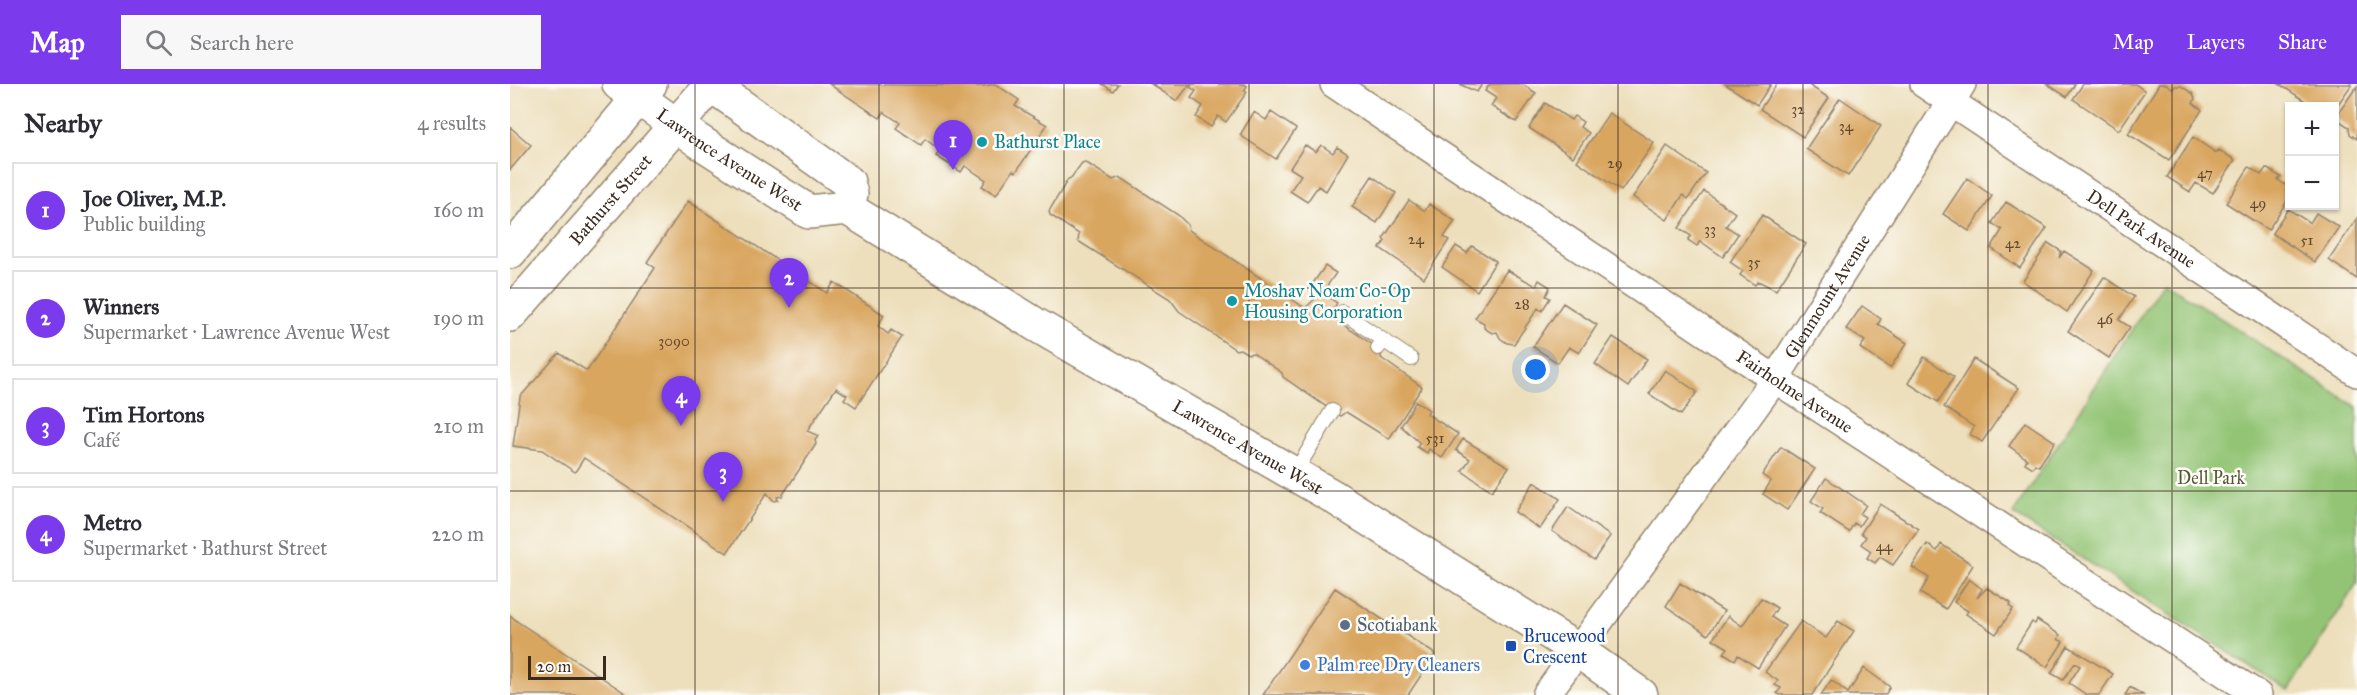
<!DOCTYPE html>
<meta charset="utf-8">
<style>
:root{--surface:#fff;--page:#f7f7f7;--text:#2b2b33;--muted:#7c7c81;--line:#e1e1e2;--accent:#7c3aed}
body{margin:0;font-family:"IM FELL Great Primer",serif;background:var(--page);color:var(--text)}
.controls{position:absolute;right:18px;top:18px;display:grid;overflow:hidden;border-radius:0px;box-shadow:0 2px 4px #0004}
.controls button{width:54px;height:54px;display:grid;place-items:center;padding:0;border:0;border-bottom:2px solid var(--line);background:var(--surface);color:var(--text);font:30px sans-serif}
.scale{position:absolute;left:18px;bottom:15px;width:78px;box-sizing:border-box;padding-left:6px;border:3px solid #3b2a1e;border-top:0;font-size:16px;line-height:21px;white-space:nowrap;color:#3b2a1e;-webkit-text-stroke:4px #fdfcf7;paint-order:stroke}
.you{position:absolute;left:1026px;top:286px;width:21px;height:21px;margin:-15px;border:4px solid #fff;border-radius:50%;background:#1a73e8;box-shadow:0 0 0 9px #1a73e833}
.badge{display:grid;place-items:center;width:39px;height:39px;border-radius:50%;background:var(--accent);color:#fff;font-size:20px;font-weight:700}
.pin{position:absolute;translate:-50% -50px;filter:drop-shadow(0 2px 3px #0008)}
.pin::after{content:'';position:absolute;top:32px;width:21px;height:18px;background:inherit;clip-path:polygon(0 0,100% 0,50% 100%)}
.list{margin:0;padding:0;list-style:none}
h2{display:flex;justify-content:space-between;align-items:center;height:78px;margin:0;padding:0 24px;font-size:26px}
h2 small{font-size:20px;font-weight:400;color:var(--muted)}
.list li{display:grid;grid-template-columns:39px 1fr auto;gap:18px;align-items:center;box-sizing:border-box;height:96px;margin:0 12px 12px;padding:0 12px;border:2px solid var(--line);border-radius:0px}
.list b{display:block;font-size:22px;white-space:nowrap}
.list p{margin:0;font-size:20px;white-space:nowrap;color:var(--muted)}
.list em{font-size:20px;font-style:normal;color:var(--muted)}
.icon{flex:none;width:33px;height:33px;fill:none;stroke:currentColor;stroke-width:2;stroke-linecap:round;stroke-linejoin:round}
.map{position:relative;flex:none;width:1847px;height:611px;overflow:hidden}
header{display:flex;align-items:center;gap:36px;box-sizing:border-box;height:84px;padding:0 30px;background:var(--accent);color:#fff}
header strong{font-size:28px}
nav{display:flex;gap:33px;margin-inline-start:auto;font-size:21px}
.search{width:420px;height:54px;background:var(--page);display:flex;align-items:center;gap:15px;box-sizing:border-box;padding:0 21px;border-radius:0px;color:var(--muted);font-size:22px}
main{display:flex}
aside{flex:1;background:var(--surface)}
.map>svg:first-child{display:block}
</style>
<header>
<strong>Map</strong>
<div class="search"><svg class="icon" aria-label="search" viewBox="0 0 24 24"><circle cx="10" cy="10" r="6"/><path d="M15 15l6 6"/></svg>Search here</div>
<nav><a>Map</a><a>Layers</a><a>Share</a></nav>
</header>
<main>
<aside>
<h2>Nearby<small>4 results</small></h2>
<ul class="list">
<li><span class="badge">1</span><div><b>Joe Oliver, M.P.</b><p>Public building</p></div><em>160 m</em></li>
<li><span class="badge">2</span><div><b>Winners</b><p>Supermarket · Lawrence Avenue West</p></div><em>190 m</em></li>
<li><span class="badge">3</span><div><b>Tim Hortons</b><p>Café</p></div><em>210 m</em></li>
<li><span class="badge">4</span><div><b>Metro</b><p>Supermarket · Bathurst Street</p></div><em>220 m</em></li>
</ul>
</aside>
<div class="map">
<svg width="1847" height="611" viewBox="0 0 1847 611">
<rect width="100%" height="100%" fill="#fdfcf7"/>
<filter id="ink" filterUnits="userSpaceOnUse"><feTurbulence type="fractalNoise" baseFrequency=".0167" numOctaves="2"/><feDisplacementMap in="SourceGraphic" scale="12" xChannelSelector="R" yChannelSelector="G"/><feConvolveMatrix kernelMatrix="1 2 1 2 8 2 1 2 1" color-interpolation-filters="sRGB"/></filter>
<filter id="wash" filterUnits="userSpaceOnUse"><feTurbulence type="fractalNoise" baseFrequency=".008" numOctaves="4" result="noise"/><feDisplacementMap in="SourceGraphic" scale="24" xChannelSelector="R" yChannelSelector="G"/><feGaussianBlur stdDeviation="1.35" result="paint"/><feColorMatrix in="noise" values="0 0 0 0 0 0 0 0 0 0 0 0 0 0 0 0 0 1.4 0 .05"/><feComposite in="paint" operator="in"/></filter>
<g filter="url(#wash)">
<rect width="100%" height="100%" fill="#eddfbc"/>
<path fill="#93c474" stroke="#677749" stroke-width="1.5" d="M1653,197L1847,323V499L1778,607L1503,430Z"/>
<g id="blocks">
<path fill="#d9a65f" d="M319,0L474,2L485,0L509,16L505,22L537,41L506,88L503,86L486,111L472,102L476,96L455,82L451,88L426,72L430,66L415,55L411,61L386,44L390,39L374,28L370,34Z
M592,0H608L603,7Z
M641,0H680L667,17Z
M682,0H734L737,2L734,7L737,8L716,38L708,32L701,43L686,33L693,22L681,14L686,7L680,3Z
M949,0H972L967,8Z
M980,0H1012L1026,9L1006,38L981,22L986,14L975,7Z
M1215,0H1261L1247,21Z
M1267,0H1302L1300,2L1319,14L1293,53L1250,25Z
M1537,0H1565L1557,13Z
M1573,0H1625L1635,7L1609,46L1563,15Z
M1649,0H1656L1663,5L1665,2H1671L1683,10L1685,15L1683,19L1692,26L1659,76L1618,50Z
M1769,0H1842L1824,26V22H1803Z
M1847,2V55L1840,50L1839,43L1825,34Z
M1330,14L1371,42L1338,92L1296,65Z
M1035,19L1061,36L1064,32L1073,38L1070,43L1079,49L1063,73L1019,44Z
M744,28L756,36L761,28L786,45L766,75L730,51Z
M1099,29L1144,59L1111,107L1067,77Z
M0,43L21,61L0,86Z
M1683,53L1706,69L1709,66L1725,76L1703,109L1686,99L1680,108L1657,93Z
M795,61L806,68L811,61L823,69L827,63L838,70L816,107L808,102L797,118L780,107L791,91L780,84Z
M1157,62L1196,89L1178,115L1173,111L1157,136L1123,113Z
M575,78L603,96L610,93L668,131L678,141L679,146L795,224L805,215L803,213L808,206L801,202L815,182L826,189L812,209L827,219L819,231L872,267L871,274L912,303L879,355L836,328L830,332L773,293L772,289L743,269L738,270L730,265L726,266L669,227L660,215L568,157L569,150L540,131L539,127L558,95L561,94L572,79Z
M1739,83L1751,91L1756,84L1771,93L1768,96L1780,104V113L1758,146L1716,119Z
M862,92L886,109L867,139L842,123Z
M1457,94L1482,112L1459,147L1433,130Z
M1194,107L1225,129L1216,142L1228,150L1213,173L1190,157L1187,162L1178,156L1181,152L1169,144Z
M899,116L915,127L919,120L945,137L934,153L939,156L914,194L870,164L875,157L873,155Z
M178,117L317,209L324,198L374,231L368,242L378,250L381,246L392,253L346,323L334,315L337,311L326,304L297,347L309,352L305,356L306,360L272,412L267,413L268,416L264,417L257,409L217,469L74,374L65,388L32,366L3,362L10,313L49,269L77,287L145,184L137,178Z
M1496,118L1537,144L1510,184L1481,164L1492,146L1482,139Z
M1778,125L1800,139L1806,129L1829,143L1805,178L1762,149Z
M1252,131L1296,160L1266,206L1248,197L1245,201L1230,191L1233,187L1220,178Z
M1847,134V195L1819,176Z
M1538,159L1551,167L1549,174L1554,167L1584,186L1557,228L1513,197Z
M946,162L957,169L962,162L986,177L967,207L932,183Z
M997,186L1026,202L1029,196L1040,203L1036,212L1040,214L1032,227L1028,224L1004,260L997,259L990,254L987,248L982,249L974,244V239L965,234Z
M1594,193L1624,213L1609,236L1620,243L1599,274L1558,247Z
M1053,219L1087,241L1069,269L1059,263L1048,279L1023,263Z
M1352,222L1371,235L1368,240L1397,259L1380,284L1350,264L1355,257L1336,245Z
M1103,253L1137,275L1118,303L1085,280Z
M1414,273L1444,293L1428,318L1398,299Z
M1464,275L1509,304L1472,358L1460,350L1464,343L1434,323Z
M1155,286L1187,308L1171,331L1139,310Z
M906,317L919,326L917,330L948,350L932,374L919,365L917,369L907,363L910,359L891,342Z
M1515,338L1545,358L1529,382L1525,380L1523,384L1515,379L1517,375L1499,362Z
M953,355L999,383L982,407L952,387L960,375L946,366Z
M1271,363L1305,385L1277,426L1253,410L1261,397L1252,391Z
M1316,394L1356,421L1350,430L1355,433L1349,442L1344,439L1339,448L1310,429L1313,425L1301,417Z
M1024,398L1050,415L1030,445L1005,428Z
M1370,420L1409,445L1383,481L1370,473L1365,479L1357,474L1361,467L1351,460L1356,453L1351,449Z
M1058,423L1100,452L1084,476L1042,447Z
M1417,460L1427,467L1431,460L1463,481L1436,525L1410,509L1419,494L1402,483Z
M1459,495L1472,505L1467,514L1477,504L1501,519L1499,522L1503,525L1486,550L1456,530L1458,527L1444,518Z
M1170,499L1214,527L1198,551L1156,522Z
M825,504L925,570L898,611H753Z
M1251,514L1267,524L1261,533L1275,542L1248,584L1228,571L1225,576L1214,569L1218,564L1203,555L1218,532L1232,542Z
M0,531L8,538L118,611H0Z
M1527,536L1550,551L1548,555L1553,558L1537,583L1506,563L1522,538L1525,540Z
M1291,537L1316,554L1328,537L1344,547L1302,611H1270L1267,609L1271,604L1265,601L1268,597L1255,588Z
M1558,562L1603,590L1589,611H1577L1559,599L1570,582L1565,579L1553,596L1541,589Z
M1354,584L1380,603L1375,611H1311L1321,596L1338,609Z
M1620,603L1633,611H1615Z"/>
</g>
</g>
<g filter="url(#ink)">
<use href="#blocks" fill-opacity="0" stroke="#94846d" stroke-width="1.5"/>
<g fill="none" stroke-linecap="round" stroke-linejoin="round">
<defs>
<path id="lane" d="M832,228L873,256L868,264
M873,256L901,275
M784,390L822,327"/>
<g id="street">
<path id="s1" d="M824,0L1265,295L1748,611"/>
<path id="s2" d="M1414,0L1847,289"/>
<path id="s3" d="M1036,611L1265,295L1452,0"/>
</g>
<g id="secondary">
<path id="s4" d="M109,0L187,56L299,128L337,124L528,242L822,412L1067,566L1131,611"/>
<path d="M200,0L338,98L341,110L337,124"/>
<path d="M0,168L140,0"/>
<path id="s5" d="M0,231L202,0"/>
</g>
</defs>
<use href="#lane" stroke="#94846d" stroke-width="16"/>
<use href="#street" stroke="#94846d" stroke-width="30"/>
<use href="#secondary" stroke="#94846d" stroke-width="36"/>
<use href="#lane" stroke="#fff" stroke-width="14"/>
<use href="#street" stroke="#fff" stroke-width="27"/>
<use href="#secondary" stroke="#fff" stroke-width="33"/>
</g>
</g>
<path fill="none" stroke="#3b2a1e" stroke-width="1.5" stroke-opacity="0.55" d="M185,0V611M369,0V611M554,0V611M739,0V611M924,0V611M1108,0V611M1293,0V611M1478,0V611M1662,0V611M0,204H1847M0,407H1847"/>
<g fill="#0f9aa8" stroke="#fdfcf7" stroke-width="2">
<circle cx="472" cy="58" r="6"/>
<circle cx="722" cy="217" r="6"/>
</g>
<circle fill="#5c6f8a" stroke="#fdfcf7" stroke-width="2" cx="835" cy="541" r="6"/>
<rect fill="#1a4fb4" stroke="#fdfcf7" stroke-width="2" x="995" y="556" width="12" height="12" rx="3"/>
<circle fill="#3f7fe0" stroke="#fdfcf7" stroke-width="2" cx="795" cy="581" r="6"/>
<g text-anchor="middle" stroke-width="5" stroke-linejoin="round" paint-order="stroke">
<g font-size="15" fill="#62492e">
<text x="1288" y="30">32</text>
<text x="1336" y="47">34</text>
<text x="1105" y="84">29</text>
<text x="1695" y="94">47</text>
<text x="1748" y="124">49</text>
<text x="1200" y="150">33</text>
<text x="906" y="160">24</text>
<text x="1797" y="161">51</text>
<text x="1503" y="164">42</text>
<text x="1244" y="183">35</text>
<text x="1012" y="225">28</text>
<text x="1595" y="240">46</text>
<text x="164" y="262">3090</text>
<text x="925" y="359">531</text>
<text x="1374" y="467">44</text>
</g>
<g font-size="18" fill="#0d838f" stroke="#fdfcf7" text-anchor="start">
<text x="484" y="64">Bathurst Place</text>
<text x="734" y="213">Moshav Noam Co-Op<tspan x="734" dy="21">Housing Corporation</tspan></text>
</g>
<g font-size="18" fill="#3b2a1e" stroke="#fdfcf7">
<text dy="6" stroke="none"><textPath href="#s4" startOffset="134">Lawrence Avenue West</textPath></text>
<text dy="6" stroke="none"><textPath href="#s5" startOffset="153">Bathurst Street</textPath></text>
<text dy="6" stroke="none"><textPath href="#s2" startOffset="261">Dell Park Avenue</textPath></text>
<text dy="6" stroke="none"><textPath href="#s3" startOffset="488">Glenmount Avenue</textPath></text>
<text dy="6" stroke="none"><textPath href="#s1" startOffset="554">Fairholme Avenue</textPath></text>
<text dy="6" stroke="none"><textPath href="#s4" startOffset="734">Lawrence Avenue West</textPath></text>
</g>
<g font-size="18" fill="#555838" stroke="#fdfcf7">
<text x="1701" y="400">Dell Park</text>
</g>
<g font-size="18" fill="#4e5e75" stroke="#fdfcf7" text-anchor="start">
<text x="847" y="547">Scotiabank</text>
</g>
<g font-size="18" fill="#164399" stroke="#fdfcf7" text-anchor="start">
<text x="1013" y="558">Brucewood<tspan x="1013" dy="21">Crescent</tspan></text>
</g>
<g font-size="18" fill="#366cbe" stroke="#fdfcf7" text-anchor="start">
<text x="807" y="587">Palm ree Dry Cleaners</text>
</g>
</g>
</svg>
<div class="controls">
<button>+</button>
<button>−</button>
</div>
<div class="scale">20 m</div>
<div class="you"></div>
<div class="pin badge" style="left:443px;top:86px">1</div>
<div class="pin badge" style="left:279px;top:224px">2</div>
<div class="pin badge" style="left:213px;top:418px">3</div>
<div class="pin badge" style="left:171px;top:342px">4</div>
</div>
</main>
